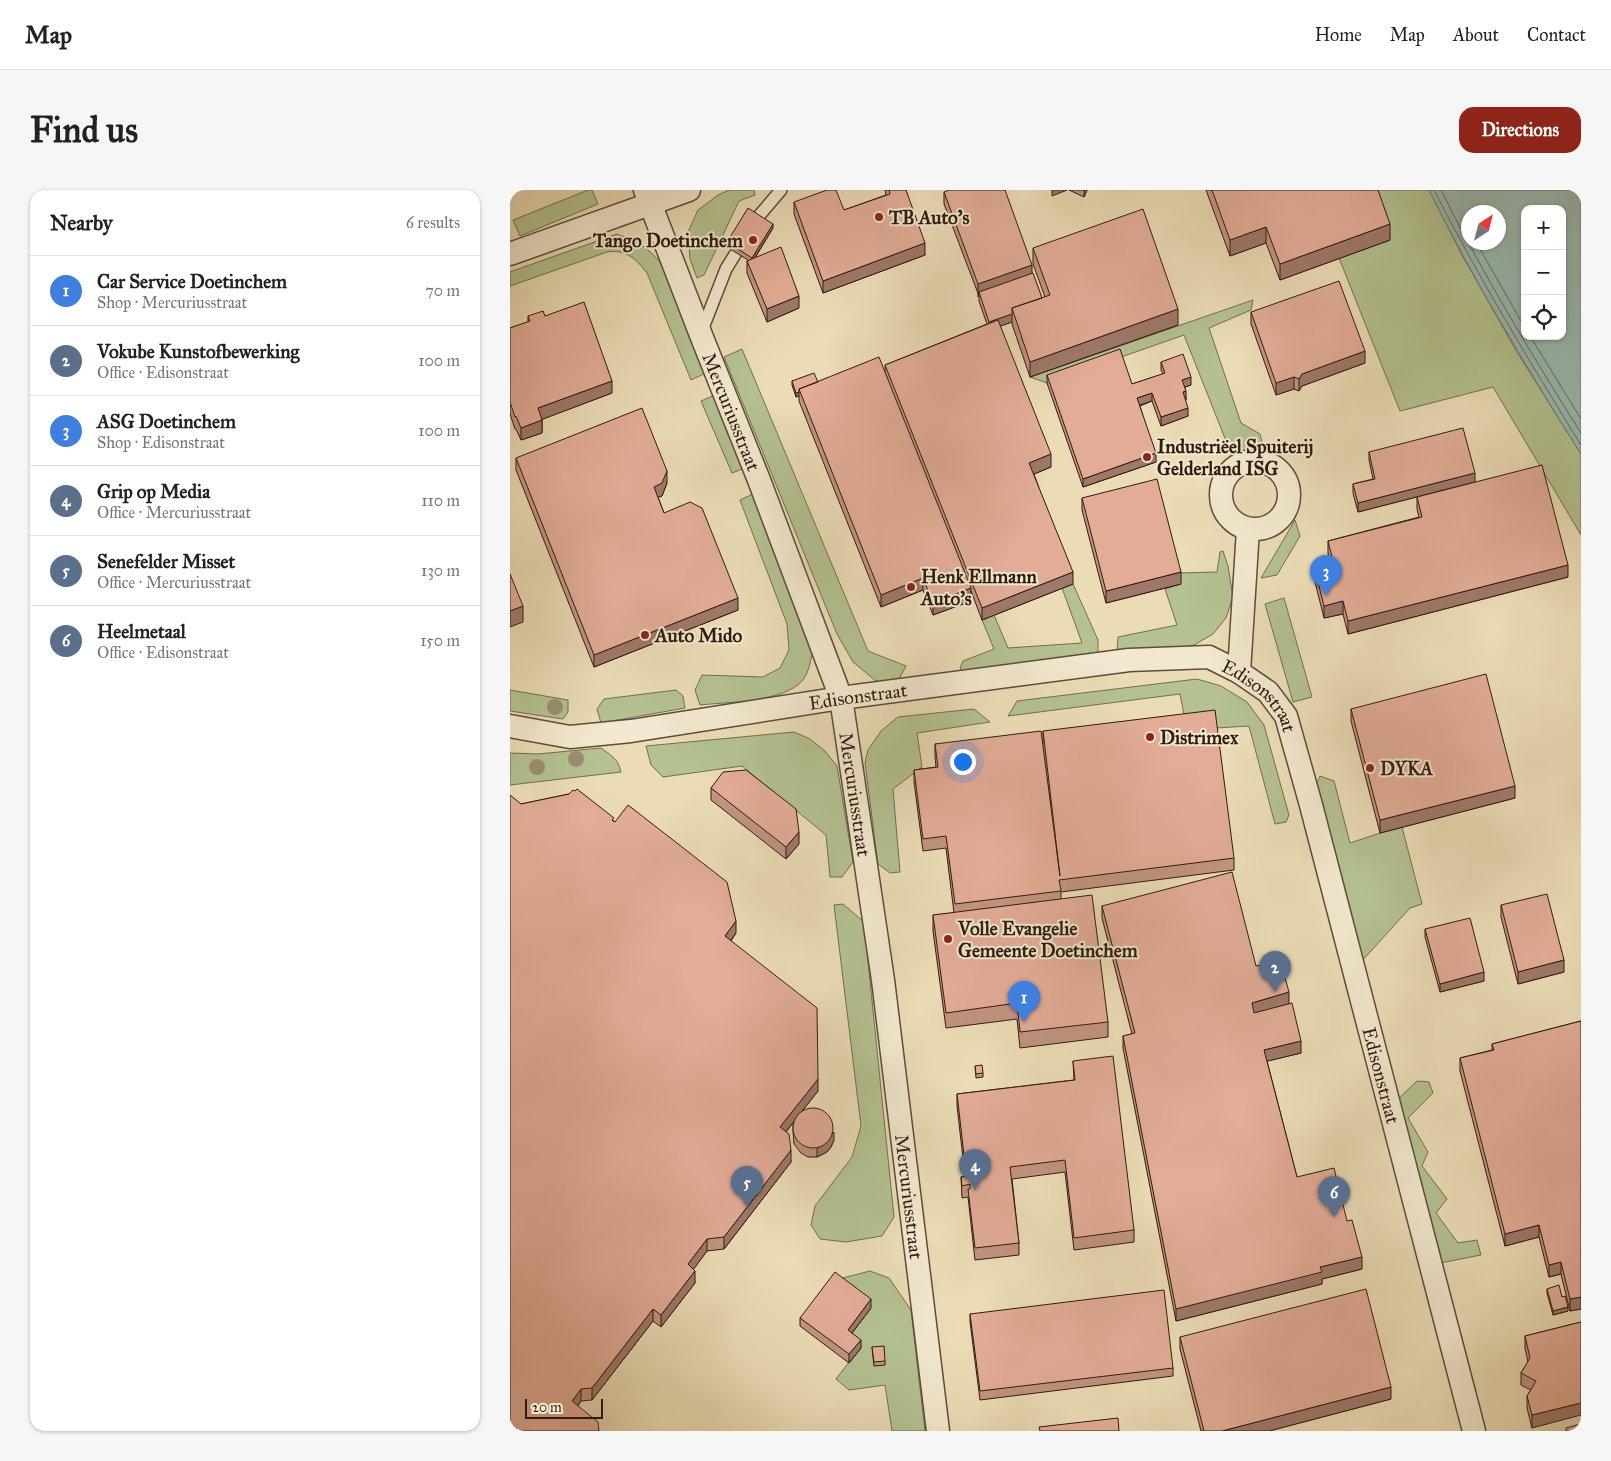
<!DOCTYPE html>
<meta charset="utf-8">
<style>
:root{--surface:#fff;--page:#f6f6f6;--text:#222;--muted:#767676;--line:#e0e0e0;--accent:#8f2418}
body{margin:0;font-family:"IM FELL Great Primer",serif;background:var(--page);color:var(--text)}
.controls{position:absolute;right:15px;top:15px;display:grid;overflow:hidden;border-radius:10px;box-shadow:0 1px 4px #0004}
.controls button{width:45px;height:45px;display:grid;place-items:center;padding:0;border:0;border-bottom:1px solid var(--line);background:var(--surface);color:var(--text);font:25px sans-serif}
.compass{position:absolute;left:951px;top:15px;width:45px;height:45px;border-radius:50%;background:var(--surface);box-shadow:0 1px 4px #0004;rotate:36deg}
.scale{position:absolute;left:15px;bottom:12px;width:78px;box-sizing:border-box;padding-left:5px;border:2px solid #2f1c11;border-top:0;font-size:14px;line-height:18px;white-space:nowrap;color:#2f1c11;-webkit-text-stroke:4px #f2e8cf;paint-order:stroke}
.you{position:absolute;left:452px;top:571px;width:18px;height:18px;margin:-12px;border:4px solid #fff;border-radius:50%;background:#1a73e8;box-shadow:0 0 0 8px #1a73e833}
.badge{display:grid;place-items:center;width:32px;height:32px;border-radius:50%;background:var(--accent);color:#fff;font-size:16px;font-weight:700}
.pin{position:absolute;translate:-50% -41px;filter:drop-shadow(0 1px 2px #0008)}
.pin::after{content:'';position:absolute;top:26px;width:18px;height:15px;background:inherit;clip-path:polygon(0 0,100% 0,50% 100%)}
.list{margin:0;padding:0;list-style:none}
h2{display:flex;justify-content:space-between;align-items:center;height:65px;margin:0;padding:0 20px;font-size:21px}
h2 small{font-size:16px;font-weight:400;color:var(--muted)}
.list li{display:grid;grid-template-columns:32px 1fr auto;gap:15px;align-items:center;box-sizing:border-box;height:70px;padding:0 20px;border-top:1px solid var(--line)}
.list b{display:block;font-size:19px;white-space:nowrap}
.list p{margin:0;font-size:16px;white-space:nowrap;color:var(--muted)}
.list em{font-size:16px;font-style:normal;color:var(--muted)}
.icon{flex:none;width:28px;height:28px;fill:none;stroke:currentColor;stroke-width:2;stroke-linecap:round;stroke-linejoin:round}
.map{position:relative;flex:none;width:1071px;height:1241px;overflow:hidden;border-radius:15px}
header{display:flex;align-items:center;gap:30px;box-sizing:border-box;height:70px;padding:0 25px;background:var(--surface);border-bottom:1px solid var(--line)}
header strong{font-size:24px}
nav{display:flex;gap:28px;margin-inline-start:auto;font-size:18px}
.intro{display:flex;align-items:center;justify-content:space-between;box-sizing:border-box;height:120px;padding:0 30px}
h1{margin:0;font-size:35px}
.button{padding:12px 22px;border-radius:15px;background:var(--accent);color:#fff;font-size:18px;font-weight:700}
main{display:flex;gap:30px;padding:0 30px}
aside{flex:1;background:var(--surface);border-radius:15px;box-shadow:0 1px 4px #0004}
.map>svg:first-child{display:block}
</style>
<header>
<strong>Map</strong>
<nav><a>Home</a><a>Map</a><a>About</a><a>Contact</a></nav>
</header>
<div class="intro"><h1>Find us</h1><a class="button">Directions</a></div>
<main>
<aside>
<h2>Nearby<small>6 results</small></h2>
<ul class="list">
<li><span class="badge" style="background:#3f7fe0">1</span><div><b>Car Service Doetinchem</b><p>Shop · Mercuriusstraat</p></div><em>70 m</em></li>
<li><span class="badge" style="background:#5c6f8a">2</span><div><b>Vokube Kunstofbewerking</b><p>Office · Edisonstraat</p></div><em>100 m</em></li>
<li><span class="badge" style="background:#3f7fe0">3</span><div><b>ASG Doetinchem</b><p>Shop · Edisonstraat</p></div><em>100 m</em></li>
<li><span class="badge" style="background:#5c6f8a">4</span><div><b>Grip op Media</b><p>Office · Mercuriusstraat</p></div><em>110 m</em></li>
<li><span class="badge" style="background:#5c6f8a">5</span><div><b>Senefelder Misset</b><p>Office · Mercuriusstraat</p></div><em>130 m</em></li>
<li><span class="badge" style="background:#5c6f8a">6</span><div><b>Heelmetaal</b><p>Office · Edisonstraat</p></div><em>150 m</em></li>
</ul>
</aside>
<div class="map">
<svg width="1071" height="1241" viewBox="0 0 1071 1241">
<rect width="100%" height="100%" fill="#ebdcb5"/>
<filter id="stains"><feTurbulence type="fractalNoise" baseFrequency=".004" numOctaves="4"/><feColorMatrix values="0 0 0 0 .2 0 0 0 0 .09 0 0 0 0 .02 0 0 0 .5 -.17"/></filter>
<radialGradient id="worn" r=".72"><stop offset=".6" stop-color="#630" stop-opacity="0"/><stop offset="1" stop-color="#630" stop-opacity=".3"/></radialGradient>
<path fill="#b4c190" stroke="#726e50" d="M78,0H82L88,14L10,46L3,30Z
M219,0H244L245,5L229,11L194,85L187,88L180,69L178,42L188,20L208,5Z
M862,0H919L952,65L1007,162L1071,264V345L983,197L890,221L829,68L880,50Z
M107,44C127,51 137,57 151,73L196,183L181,190L137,83C126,69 116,59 97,62L0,96V82Z
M743,110L741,120L699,138L731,233L750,244L752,252L747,260L730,261L722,266L674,145L537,193L520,187Z
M232,159L358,461L396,476L386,495L366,491L343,472L327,444L214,167Z
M205,205L235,278L222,283L191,211Z
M245,303L303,457C301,468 300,480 293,490C275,512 217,512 190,515L185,500L192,485L253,487L270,478L279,460L277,434L230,310Z
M785,330L790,346L767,385L751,388Z
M713,361L718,376L723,407L716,428L703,444L684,455L614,467L607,461L608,447L667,435L655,399L670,394L668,383L707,382L710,362Z
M563,394L588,450V463L456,487L450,478L453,471L484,459L472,430L484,425L498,458L572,453L552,398Z
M774,408L802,507L783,512L755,414Z
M687,489L711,496L737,512L754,535L779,625L776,632L765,634L739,536L706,538L676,535L670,504L498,526L507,511Z
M0,500L58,510V522L53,529L0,521Z
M166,500L173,506L175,518L91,533L87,519L94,509Z
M464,519L480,532L407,543L412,577L383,599L390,682L380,683L368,674L355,573L358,560L371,541L388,527Z
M284,542L300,549L315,561L327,576L343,672L332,687H320L316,645L232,576L153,587L141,575L136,556Z
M91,558C101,565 109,570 111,582L0,595V563L28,564Z
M810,586L824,591L840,653L870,643L892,637L912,714L900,718L851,772L804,599Z
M333,714L354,732L384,1027L372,1046L336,1052L310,1049L301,1035L305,1016L342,967L351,936L324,715Z
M907,891L919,892L923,903L898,928L918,962L912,976L937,1009L926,1023L948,1053L967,1050L971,1065L925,1074L887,910Z
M360,1081L379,1088L401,1120L415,1241H382L375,1195L339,1200L326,1189L350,1158L338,1148L325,1090Z"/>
<path fill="#99bab2" stroke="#6f7b72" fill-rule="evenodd" d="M919,0H1071V264C1017,178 964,91 919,0ZM1015,19H1052V146H1015ZM958,22H988V52H958Z"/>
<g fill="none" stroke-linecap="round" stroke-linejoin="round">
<path stroke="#646b62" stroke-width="1" d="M924,0C969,88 1019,171 1071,255
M931,0C973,84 1021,164 1071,243
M966,52L1015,138
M1020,146L1071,229"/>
<defs>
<path id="service" d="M191,143L216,79L248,27L271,0"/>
<g id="minor">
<path id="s1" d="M135,0L191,145L249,290L331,508L373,790L428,1241"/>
<path d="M0,64L179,0"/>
<circle cx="745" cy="305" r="34"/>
<path d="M729,482L738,339"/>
<path id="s2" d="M0,536L60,547L121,541L331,508L619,470L699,467L729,482L758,502L776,526L801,615L964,1241"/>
</g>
</defs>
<use href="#service" stroke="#5e4c3a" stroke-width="14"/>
<use href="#minor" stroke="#5e4c3a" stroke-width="25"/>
<use href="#service" stroke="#f2e8cf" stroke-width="11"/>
<use href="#minor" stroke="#f2e8cf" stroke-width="22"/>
</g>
<g fill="#9a8e70">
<circle cx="45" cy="517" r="8"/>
<circle cx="66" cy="569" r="8"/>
<circle cx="27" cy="577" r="8"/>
</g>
<path fill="#c29482" stroke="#2f1c11" d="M375,0H396L415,65L313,103L284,24V12L334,20L376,5Z
M559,0H577L574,7Z
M696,0H868L880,50L770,90L756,53L720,66Z
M434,2L522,83L532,108L535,107L523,74V58L668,135L520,187L502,134V132L490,136L541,277L524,284L563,394L472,430L461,401V411L423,425L413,400L371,417L289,211V206L286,207L282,195V191L308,192L375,183V175L477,134L469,111V106L434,14Z
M263,38L245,68L289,118L257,132L237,83V71L238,70L217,57V52Z
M741,122L855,173L792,196L789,201L784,199L766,205L741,134Z
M18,126H35L102,203L32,229V243L11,250L6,239H5L0,224V138L18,132Z
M651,172L681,195L675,197L676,210H675L678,226L651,236L642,211L630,216L646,272L573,297L537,193V185L622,194L653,184L651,180Z
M859,262L965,292L848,322L843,303V294L863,289L859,270Z
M6,268L157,293L152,306L148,307L154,323L228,420L84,477L6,280Z
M907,307L1058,387L838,444L833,424L814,428L804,388V376L820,372L818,363V351L909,327L907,319Z
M572,308L671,394L596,413L572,320Z
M841,519L1005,608L870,643L841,531Z
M533,541L724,668V680L551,702V709L598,832V847L510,858L507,829L436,838L423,741V725L444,723L436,658L413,661L404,592V580L426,577L425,566V554L533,553Z
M201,598L289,654L276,669L201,610Z
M59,604L104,631L226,743L221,751L308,901L293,920L324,950L321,957L317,962L307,967H298L291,963L284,954L283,942V933L276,942L281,972L214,1059L197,1061L183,1079L185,1093L151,1137L143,1131L82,1210L71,1211L68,1216L0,1241L11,614Z
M991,715L1054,782L1008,794L991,727Z
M592,716L746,776L779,814L791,863L757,871L787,987L837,1031L852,1079L812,1089V1094L666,1131L613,858V846L622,844L592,728Z
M915,739L974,791L930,802L915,747Z
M1071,831V1119L1060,1121L1051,1084L1039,1087L1029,1047L995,1056L950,881V868L982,860V854Z
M563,871L624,1040V1052L564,1060L555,982L502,989L509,1053V1065L465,1070L458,1007L452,1008L451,987L455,986L447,916V904L564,890Z
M465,876L473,883V887L466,888Z
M1037,1099L1052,1107L1058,1121L1043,1125L1037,1103Z
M361,1118L342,1143L351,1158L339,1173L290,1136V1128Z
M460,1124L663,1178V1186L470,1210L460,1132Z
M1071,1132L1022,1238L1017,1218V1206L1021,1200L1011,1195V1183L1018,1172L1015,1158V1146Z
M670,1147L881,1209L759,1241H691L670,1159Z
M362,1157L375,1171V1175L364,1176Z"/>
<path fill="#9e786a" stroke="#2f1c11" d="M542,0H557L542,6Z
M574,0H577L574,7Z
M263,34V38L242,72V68Z
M880,34V50L770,90V74Z
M756,37V53L720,66V50Z
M415,53V65L313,103V91Z
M522,75V87L469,102L468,107V94Z
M289,106V118L257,132V119Z
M668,119V135L520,187V172Z
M502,124V132L479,140V132Z
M855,161V173L792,196L789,201V189L792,184Z
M681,187V195L672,198V190Z
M784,187V199L766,205V193Z
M102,191V203L28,231V218Z
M676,201V210L673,211V202Z
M289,202V206L286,207V203Z
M642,203V211L627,216V208Z
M678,218V226L651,236V227Z
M32,230V243L11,250V238Z
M646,263V272L573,297V289Z
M541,264V277L519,286V273Z
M157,281V293L152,306L144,309V297Z
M965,283V292L848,322V313Z
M1058,375V387L838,444V431Z
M563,382V394L472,430V418Z
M671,382V394L596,413V401Z
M413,388V400L371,417V405Z
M461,398V411L423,425V413Z
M228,408V420L84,477V465Z
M833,411V424L814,428V416Z
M13,416V432L0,437V421Z
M1005,596V608L870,643V630Z
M289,642V654L276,669V657Z
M226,731V743L215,758V746Z
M1054,770V782L1008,794V782Z
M974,782V791L930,802V794Z
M779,802V815L742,825V813Z
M791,851V863L754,872V860Z
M308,889V901L270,949V937Z
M324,942V950L321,957L317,962L307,967V959Z
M281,960V972L214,1059V1047Z
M1029,1035V1047L995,1056V1044Z
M197,1049V1061L178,1087V1074Z
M852,1067V1079L812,1089V1094L666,1131V1119L810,1077Z
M1051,1072V1084L1039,1087V1075Z
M185,1081V1093L151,1137V1125Z
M1071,1107V1119L1060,1121V1109Z
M361,1109V1118L338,1148V1140Z
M1058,1117V1121L1043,1125V1121Z
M143,1119V1131L82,1210V1198Z
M351,1150V1158L339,1173V1164Z
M881,1197V1209L759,1241H712Z
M71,1199V1211L62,1223V1211Z
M1071,1213V1225L1022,1238V1225Z"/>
<path fill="#e2ac97" stroke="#2f1c11" d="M317,0H326L334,20L380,4L379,0H396L415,53L313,91L284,12Z
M439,0H495L522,75L468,94L434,2Z
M702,0H868L880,34L770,74L756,37L720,50Z
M238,18L263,34L242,68L217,52Z
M633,19L668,119L520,172L502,118L540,105L523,58Z
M271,57L289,106L257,119L237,71Z
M523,83L532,108L502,118V124L479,132L469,102Z
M829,91L855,161L792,184L789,189L784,187L766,193L741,122Z
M74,112L102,191L28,218L32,230L11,238L6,226L5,227L0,212V138L20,131L18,126L33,121L35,126Z
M488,130L541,264L519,273L563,382L472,418L375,175Z
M610,159L622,194L655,183L651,172L673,164L681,187L672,190L676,201L673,202L678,218L651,227L642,203L627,208L646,263L573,289L537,185Z
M369,167L461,398L423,413L413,388L371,405L289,199Z
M304,183L308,192L289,199V202L286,203L282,191Z
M132,218L157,281L152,293L144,297L154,323L180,312L192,318L228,408L84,465L6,268Z
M953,238L965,283L848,313L843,294L865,289L859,262Z
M1032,275L1058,375L838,431L833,411L814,416L804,376L823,371L818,351L912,327L907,307Z
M647,289L671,382L596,401L572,308Z
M0,384L13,416L0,421Z
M976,484L1005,596L870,630L841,519Z
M705,520L724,668L549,690L551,701L445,714L436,646L413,649L404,580L428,577L425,554L531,541L550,686L533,541Z
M236,580L286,619L289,642L276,657L201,598L213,582Z
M67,599L104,628L102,630L105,632L118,615L217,692L226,731L215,746L307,818L308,889L270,937L279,944L281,960L214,1047L197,1049L178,1074L185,1081L151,1125L143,1119L82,1198L71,1199L62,1211L88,1232L89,1241H0V605L11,614L59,604L63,600L65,601Z
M722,682L746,776L770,770L779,802L742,813L744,823L782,813L791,851L754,860L787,987L824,978L837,1031L842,1030L852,1067L810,1077L812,1082L666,1119L613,846L625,843L592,716Z
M1037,704L1054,770L1008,782L991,715Z
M582,705L598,832L510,842L507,813L436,823L423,725Z
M960,728L974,782L930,794L915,739Z
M1071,831V1107L1060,1109L1051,1072L1039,1075L1029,1035L995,1044L950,868L984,860L982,854Z
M603,866L624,1040L564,1048L555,970L500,977L509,1053L465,1058L458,999H460V994L452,996L451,987L459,986L458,982H456L447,904L565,890L563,871Z
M472,875L473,883L466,884L465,876Z
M283 938a20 20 0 1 1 40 0a20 20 0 1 1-40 0Z
M325,1082L361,1109L338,1140L351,1150L339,1164L290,1128Z
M1049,1095L1052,1107L1055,1106L1058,1117L1043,1121L1037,1099Z
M856,1099L881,1197L712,1241H694L670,1147Z
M654,1100L663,1178L470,1201L460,1124Z
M1071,1132V1213L1022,1225L1017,1206L1026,1191L1011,1183L1020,1168L1015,1146Z
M374,1156L375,1171L364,1172L362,1157Z
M608,1228L609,1241H530L529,1237Z
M1071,1234V1241H1056V1238Z"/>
<g fill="#8f2418" stroke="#f2e8cf" stroke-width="2">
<circle cx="369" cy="27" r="5"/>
<circle cx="243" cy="50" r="5"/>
<circle cx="637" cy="267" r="5"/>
<circle cx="401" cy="397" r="5"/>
<circle cx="135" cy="445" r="5"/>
<circle cx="640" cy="547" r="5"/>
<circle cx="860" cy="578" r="5"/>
<circle cx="438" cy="749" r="5"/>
</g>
<g text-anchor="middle" stroke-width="4" stroke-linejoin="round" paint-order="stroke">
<g font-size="19" font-weight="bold" fill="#2f1c11" stroke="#f2e8cf" text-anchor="start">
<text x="379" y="34">TB Auto's</text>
<text x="233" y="57" text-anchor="end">Tango Doetinchem</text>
<text x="647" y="263">Industriëel Spuiterij<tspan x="647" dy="22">Gelderland ISG</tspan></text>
<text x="411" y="393">Henk Ellmann<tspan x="411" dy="22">Auto's</tspan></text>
<text x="145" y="452">Auto Mido</text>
<text x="650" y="554">Distrimex</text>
<text x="870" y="585">DYKA</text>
<text x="448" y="745">Volle Evangelie<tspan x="448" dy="22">Gemeente Doetinchem</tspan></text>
</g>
<g font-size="19" fill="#2f1c11" stroke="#f2e8cf">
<text dy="7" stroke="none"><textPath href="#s1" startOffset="238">Mercuriusstraat</textPath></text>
<text dy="7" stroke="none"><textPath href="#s2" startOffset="352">Edisonstraat</textPath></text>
<text dy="7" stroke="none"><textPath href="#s2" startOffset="771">Edisonstraat</textPath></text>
<text dy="7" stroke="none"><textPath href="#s1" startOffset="642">Mercuriusstraat</textPath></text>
<text dy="7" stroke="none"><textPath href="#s2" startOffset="1176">Edisonstraat</textPath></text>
<text dy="7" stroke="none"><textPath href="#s1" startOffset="1048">Mercuriusstraat</textPath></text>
</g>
</g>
<rect width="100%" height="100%" filter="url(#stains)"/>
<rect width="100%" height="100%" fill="url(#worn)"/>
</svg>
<div class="controls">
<button>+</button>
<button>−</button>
<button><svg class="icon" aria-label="locate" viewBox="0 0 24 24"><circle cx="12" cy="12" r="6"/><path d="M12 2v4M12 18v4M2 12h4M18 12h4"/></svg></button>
</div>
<svg class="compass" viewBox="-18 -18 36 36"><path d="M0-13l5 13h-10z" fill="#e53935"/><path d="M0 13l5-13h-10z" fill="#767676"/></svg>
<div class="scale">20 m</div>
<div class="you"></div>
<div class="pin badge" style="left:514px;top:832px;background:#3f7fe0">1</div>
<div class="pin badge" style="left:765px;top:802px;background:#5c6f8a">2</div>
<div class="pin badge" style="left:816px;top:406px;background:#3f7fe0">3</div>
<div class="pin badge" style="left:465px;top:1000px;background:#5c6f8a">4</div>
<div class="pin badge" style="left:237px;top:1017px;background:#5c6f8a">5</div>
<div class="pin badge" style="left:824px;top:1027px;background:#5c6f8a">6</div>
</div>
</main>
